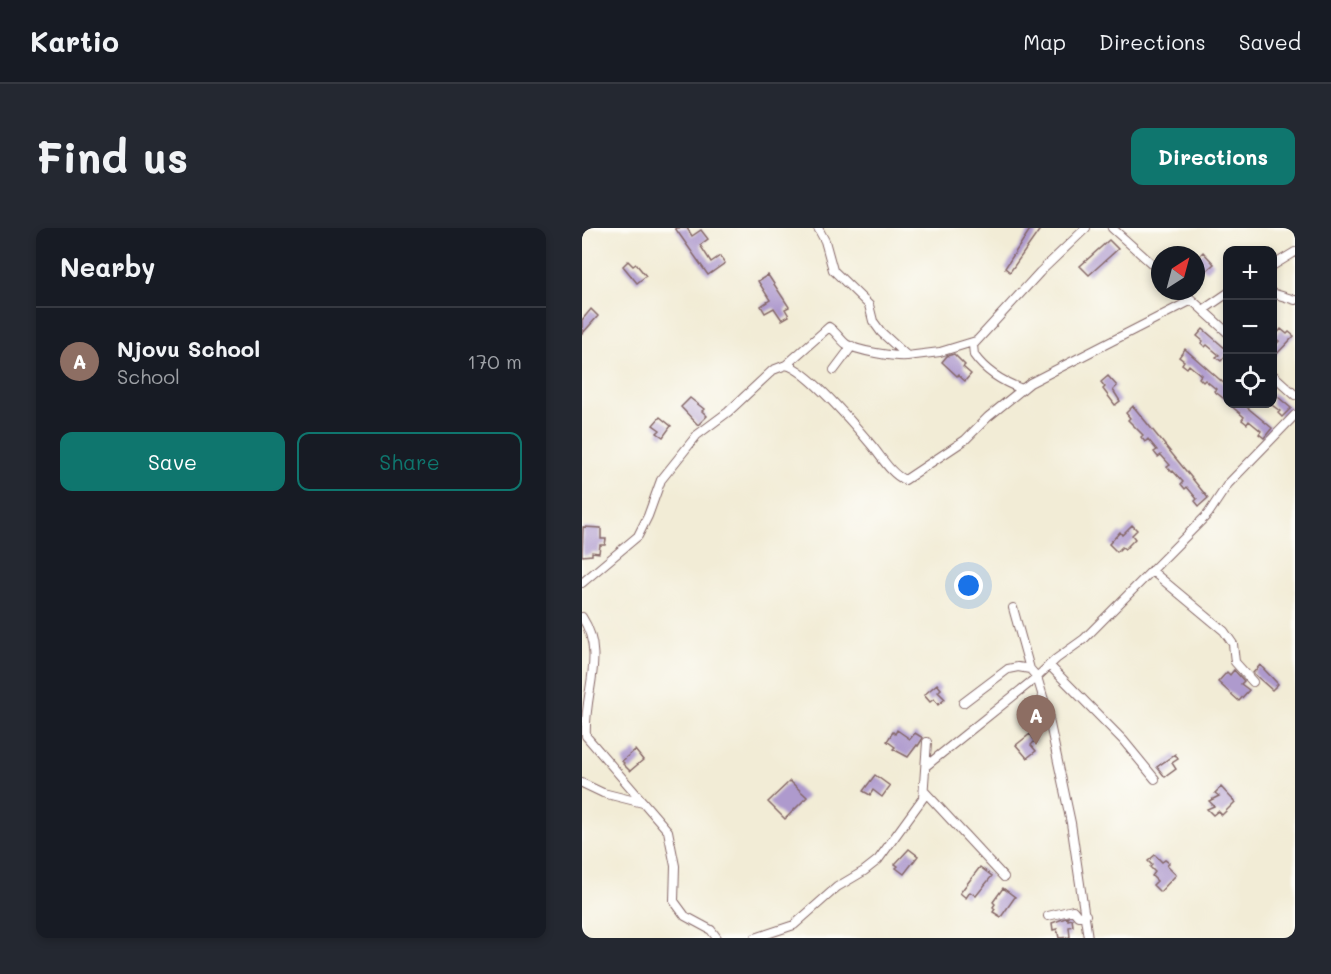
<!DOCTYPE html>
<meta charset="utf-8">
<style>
:root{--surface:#171b24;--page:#242831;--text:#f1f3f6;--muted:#9ea1a6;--line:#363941;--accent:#0f766e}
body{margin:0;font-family:Mali,sans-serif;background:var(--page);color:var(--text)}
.controls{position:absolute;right:18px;top:18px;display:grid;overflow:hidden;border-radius:12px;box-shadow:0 3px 9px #0003}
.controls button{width:54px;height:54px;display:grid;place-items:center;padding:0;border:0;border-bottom:2px solid var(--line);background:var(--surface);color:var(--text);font:30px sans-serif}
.compass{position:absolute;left:569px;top:18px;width:54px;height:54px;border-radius:50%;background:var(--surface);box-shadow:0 3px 9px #0003;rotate:36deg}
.you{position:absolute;left:387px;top:358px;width:21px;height:21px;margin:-15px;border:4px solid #fff;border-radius:50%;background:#1a73e8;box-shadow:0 0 0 9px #1a73e833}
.badge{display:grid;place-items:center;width:39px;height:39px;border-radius:50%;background:var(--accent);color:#fff;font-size:20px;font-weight:700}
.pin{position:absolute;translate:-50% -50px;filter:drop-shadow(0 2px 3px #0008)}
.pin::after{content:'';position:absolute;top:32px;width:21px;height:18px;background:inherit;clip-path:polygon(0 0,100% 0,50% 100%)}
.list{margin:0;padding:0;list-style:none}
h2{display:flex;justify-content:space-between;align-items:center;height:78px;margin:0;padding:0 24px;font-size:26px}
h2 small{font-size:20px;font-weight:400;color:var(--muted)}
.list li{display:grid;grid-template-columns:39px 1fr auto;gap:18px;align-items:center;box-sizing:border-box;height:108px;padding:0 24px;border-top:2px solid var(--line)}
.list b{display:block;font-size:22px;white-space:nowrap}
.list p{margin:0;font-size:20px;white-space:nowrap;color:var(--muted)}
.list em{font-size:20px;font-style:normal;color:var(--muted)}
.actions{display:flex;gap:12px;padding:18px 24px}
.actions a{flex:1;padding:14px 0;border:2px solid var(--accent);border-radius:12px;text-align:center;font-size:21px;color:var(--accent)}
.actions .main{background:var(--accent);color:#fff}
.icon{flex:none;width:33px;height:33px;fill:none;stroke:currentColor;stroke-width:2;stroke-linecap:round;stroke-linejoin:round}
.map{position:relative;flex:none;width:713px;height:710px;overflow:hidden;border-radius:12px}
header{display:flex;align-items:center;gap:36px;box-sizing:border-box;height:84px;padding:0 30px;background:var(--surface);border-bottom:2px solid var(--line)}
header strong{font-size:28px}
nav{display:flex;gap:33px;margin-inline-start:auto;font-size:21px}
.intro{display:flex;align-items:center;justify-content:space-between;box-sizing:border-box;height:144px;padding:0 36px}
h1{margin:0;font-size:42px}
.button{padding:15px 27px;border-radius:12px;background:var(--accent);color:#fff;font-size:21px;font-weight:700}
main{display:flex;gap:36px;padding:0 36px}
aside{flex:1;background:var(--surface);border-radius:12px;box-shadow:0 3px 9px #0003}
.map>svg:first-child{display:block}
</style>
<header>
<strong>Kartio</strong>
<nav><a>Map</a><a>Directions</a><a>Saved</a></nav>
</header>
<div class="intro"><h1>Find us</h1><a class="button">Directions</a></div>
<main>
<aside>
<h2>Nearby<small></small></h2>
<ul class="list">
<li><span class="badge" style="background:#8d6e63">A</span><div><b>Njovu School</b><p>School</p></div><em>170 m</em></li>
</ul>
<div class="actions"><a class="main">Save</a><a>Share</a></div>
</aside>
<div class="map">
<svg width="713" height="710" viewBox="0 0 713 710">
<rect width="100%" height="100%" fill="#fdfcf7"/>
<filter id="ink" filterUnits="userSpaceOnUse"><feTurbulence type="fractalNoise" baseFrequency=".0167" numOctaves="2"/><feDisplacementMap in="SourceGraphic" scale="12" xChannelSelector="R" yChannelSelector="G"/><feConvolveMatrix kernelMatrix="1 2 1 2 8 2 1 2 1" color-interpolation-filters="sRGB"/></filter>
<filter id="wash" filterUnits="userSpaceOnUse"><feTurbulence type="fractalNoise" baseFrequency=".008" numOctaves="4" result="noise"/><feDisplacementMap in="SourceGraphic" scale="24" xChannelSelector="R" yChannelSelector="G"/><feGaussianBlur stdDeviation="1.35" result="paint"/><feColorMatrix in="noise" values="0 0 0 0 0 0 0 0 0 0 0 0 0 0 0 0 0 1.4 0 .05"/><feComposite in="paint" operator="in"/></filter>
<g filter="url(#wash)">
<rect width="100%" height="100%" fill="#f2ecd6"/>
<g id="blocks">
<path fill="#ae9acd" d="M93,0H105L110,8L119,2L126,11L118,17L129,34L138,28L143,35L126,47Z
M449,0H459L428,44L423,40Z
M527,12L536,21L507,47L498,38Z
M621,24L632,36L624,43L620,39L618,41L614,37V31Z
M46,33L51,38L54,36L64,48L55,55L41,38Z
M186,47L207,79L203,81L207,88L200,92L192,80L183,85L179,78L188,72L176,53Z
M9,81L16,88L0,106V92Z
M621,101L645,122V126L639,133L634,129L637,127L625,117L623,119L619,115L621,113L615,108Z
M699,101L705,106L707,104L712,108L690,131V121L697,113L692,109Z
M603,121L645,158V173L632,163L634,161L623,152L621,154L617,150L619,147L607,137L605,140L600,136L602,133L597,129Z
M372,126L383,137L381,139L389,146L383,153L376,147L375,148L360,134L365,128Z
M526,148L535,158L531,162L538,173L533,177L521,161L523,159L519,154Z
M690,164L709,180L700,189L696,185L698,183L690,177Z
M108,170L122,181L120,183L125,188L116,197L99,179Z
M647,176H661L690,200L682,210L677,206L679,203L667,193L665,196L660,192L662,189Z
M551,178L626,270L617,278L613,273L615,271L605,259L603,261L599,256L601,254L591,243L590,244L585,239L588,237L579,227L576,229L572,224L575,222L566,211L563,214L559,209L561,207L546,192L548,190L544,185Z
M78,189L89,198L81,209L75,205L78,202L71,197Z
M550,297L555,302L550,307L553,311L543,321L540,319L535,324L527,316L538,304L540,307Z
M1,299L19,300V311H24L23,317H18L17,325L10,324V327L0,328Z
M678,437L696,456L690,462L671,445Z
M652,442L662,453L659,456L667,462L657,473L636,454L645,444L648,447Z
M355,456L359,461L356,464L363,471L356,477L352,471L348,474L342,467Z
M315,502L328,511L333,505L341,510L336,518L335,517L326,529L311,521L313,519L305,513L311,504L313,506Z
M448,506L453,513L449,517L454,523L445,530L434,517Z
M53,522L61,532L48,543L41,536L42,535L40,533Z
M593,526L596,531L590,535L594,541L583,549L575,539Z
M293,547L308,558L300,569L291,562L288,567L281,563Z
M208,553L225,569L203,591L186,574Z
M639,559L653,574L640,587L636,583L631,587L625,581L632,578L627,573L637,568L633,565Z
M327,621L336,628L322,646L314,640L316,638L313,636Z
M573,627L580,634L583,632L587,635L585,638L594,647L578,664L571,657L575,653L570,648L573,644L568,639L570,637L566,633Z
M398,639L410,648L394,668L388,664L384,670L378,665Z
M421,660L433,669L419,689L411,684L413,681L411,679L413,676L411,674Z
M486,689V692L490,691L491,698L487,699L488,709L477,710L475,701L471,702L470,695Z"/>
</g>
</g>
<g filter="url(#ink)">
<use href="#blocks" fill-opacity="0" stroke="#856767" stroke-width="1.5"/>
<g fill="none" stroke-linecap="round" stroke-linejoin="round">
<defs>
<path id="minor" d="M236,0L243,13L251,42L287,77L291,93L299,104L325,128L358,124L394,113
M530,0L578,43
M690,38L713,24
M600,63L646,105
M690,65L713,72
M621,82L646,65
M204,137C225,141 276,201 291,219C300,230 310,247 323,252L383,212L406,189L448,155L610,72
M252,142L270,118
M690,146L713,167
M440,161C421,154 404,144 392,127L391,117L458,44L504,0
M570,343L642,403L651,416L653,434L671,454
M0,355L56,308L66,288L79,252L115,207L146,184L191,142L204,137L247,99C254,104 258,111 264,116C275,123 312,129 325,128
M431,380L448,441L455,449L465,482L489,595L506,710
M0,389C25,427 1,466 4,508L86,603L93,638L92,673L103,688L129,702L135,710
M467,437L541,512L573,551
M381,475L426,441L436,439L448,441
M344,538L455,449L474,431L502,411L626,286L646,256L713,187
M0,555L21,565L61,575
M343,564L422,649
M466,688L491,682L496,688L504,687
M173,710L212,697L255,659L282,643L296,632L341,570L345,514"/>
</defs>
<use href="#minor" stroke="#856767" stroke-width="10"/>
<use href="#minor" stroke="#fff" stroke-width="8"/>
</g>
</g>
</svg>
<div class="controls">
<button>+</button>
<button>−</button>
<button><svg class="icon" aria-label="locate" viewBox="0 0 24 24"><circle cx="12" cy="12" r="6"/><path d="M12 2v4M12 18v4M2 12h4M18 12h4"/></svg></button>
</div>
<svg class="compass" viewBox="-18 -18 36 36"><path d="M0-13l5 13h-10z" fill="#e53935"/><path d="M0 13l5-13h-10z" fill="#9ea1a6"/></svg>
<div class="you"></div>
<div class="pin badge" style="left:454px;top:517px;background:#8d6e63">A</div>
</div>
</main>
